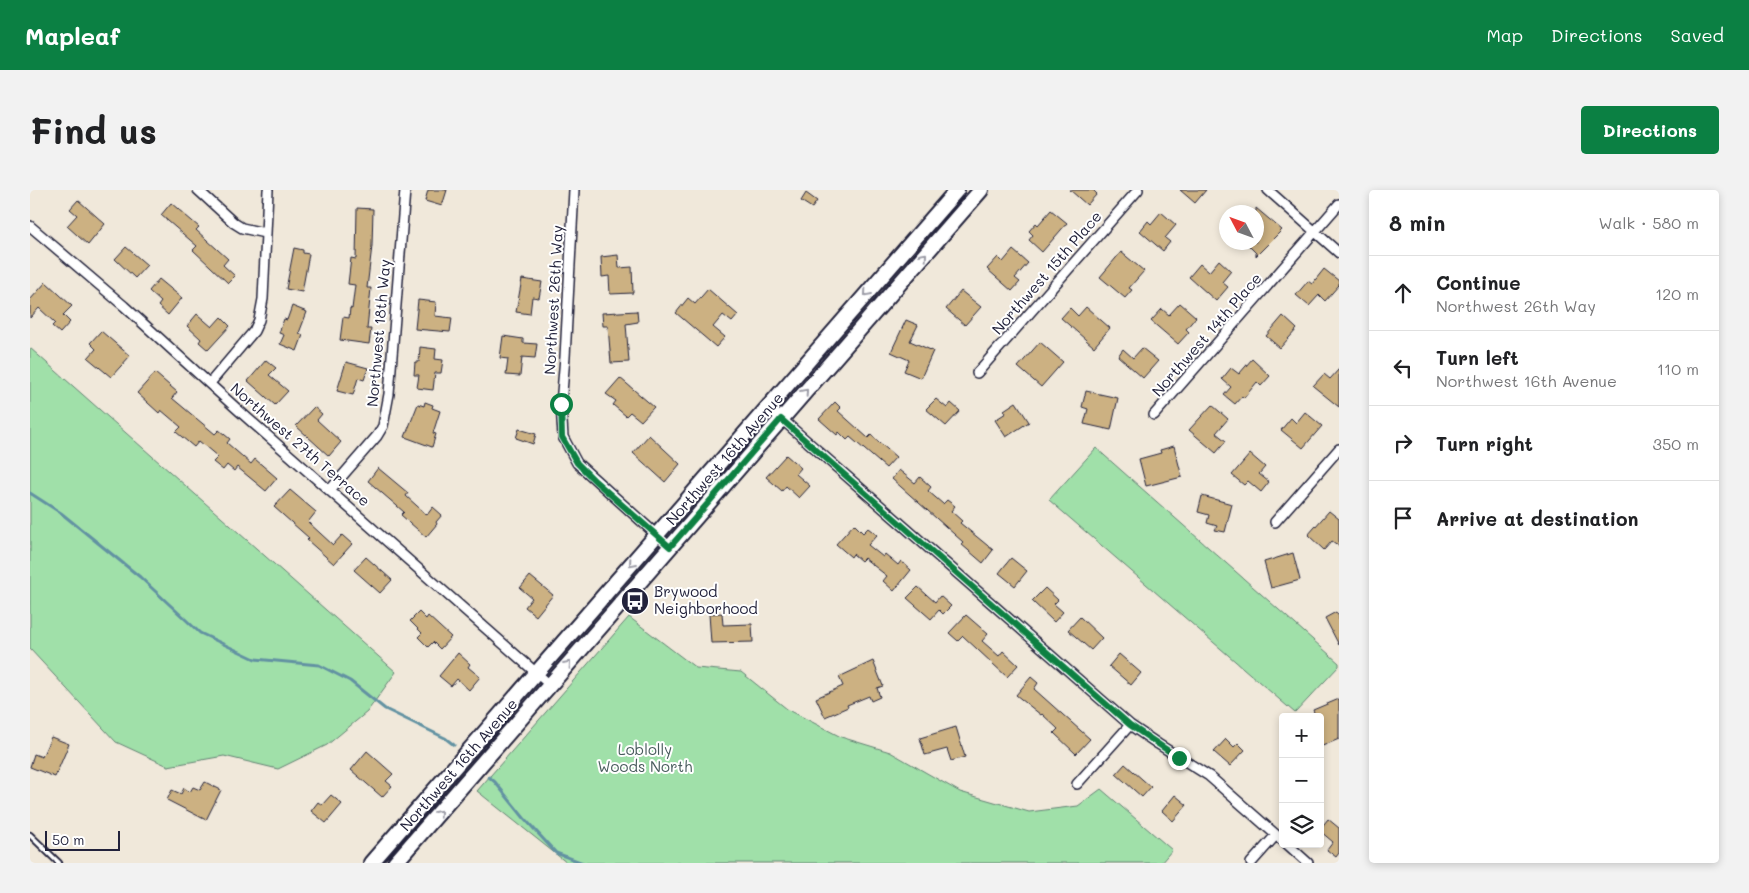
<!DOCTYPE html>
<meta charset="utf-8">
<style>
:root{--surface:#fff;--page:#f2f2f2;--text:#202124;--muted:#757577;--line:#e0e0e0;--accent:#0b8043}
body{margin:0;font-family:Mali,sans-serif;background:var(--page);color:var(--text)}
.controls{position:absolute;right:15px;bottom:15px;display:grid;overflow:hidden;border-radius:5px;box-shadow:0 2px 8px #0003}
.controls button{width:45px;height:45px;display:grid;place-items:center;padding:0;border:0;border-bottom:1px solid var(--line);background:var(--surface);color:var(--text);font:25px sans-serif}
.compass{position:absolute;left:1189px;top:15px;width:45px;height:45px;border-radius:50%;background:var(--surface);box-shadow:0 2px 8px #0003;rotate:311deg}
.scale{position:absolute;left:15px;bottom:12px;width:75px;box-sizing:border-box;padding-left:5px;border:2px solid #22223b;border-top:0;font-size:14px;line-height:18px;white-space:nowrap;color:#22223b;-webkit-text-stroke:4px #fff;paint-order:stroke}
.stop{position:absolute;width:15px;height:15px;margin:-11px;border:4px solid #0b8043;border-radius:50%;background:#fff}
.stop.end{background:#0b8043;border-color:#fff;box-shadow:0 1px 5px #0008}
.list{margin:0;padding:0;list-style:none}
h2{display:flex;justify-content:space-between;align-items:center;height:65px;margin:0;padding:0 20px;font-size:21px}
h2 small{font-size:16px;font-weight:400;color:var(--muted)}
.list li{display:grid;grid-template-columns:32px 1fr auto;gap:15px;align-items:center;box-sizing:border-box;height:75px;padding:0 20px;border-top:1px solid var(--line)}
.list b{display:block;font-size:19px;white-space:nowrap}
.list p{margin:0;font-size:16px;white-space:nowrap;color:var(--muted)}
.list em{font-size:16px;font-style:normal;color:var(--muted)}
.icon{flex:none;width:28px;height:28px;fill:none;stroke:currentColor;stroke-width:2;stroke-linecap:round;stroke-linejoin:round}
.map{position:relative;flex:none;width:1309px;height:673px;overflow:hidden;border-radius:5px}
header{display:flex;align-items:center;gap:30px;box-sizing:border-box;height:70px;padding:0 25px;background:var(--accent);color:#fff}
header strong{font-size:24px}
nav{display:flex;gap:28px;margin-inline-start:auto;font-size:18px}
.intro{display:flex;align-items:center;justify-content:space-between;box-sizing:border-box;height:120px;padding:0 30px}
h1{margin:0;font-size:35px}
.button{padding:12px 22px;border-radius:5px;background:var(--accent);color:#fff;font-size:18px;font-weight:700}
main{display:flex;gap:30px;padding:0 30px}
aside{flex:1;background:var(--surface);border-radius:5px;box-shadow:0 2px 8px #0003}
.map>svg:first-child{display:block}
</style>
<header>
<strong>Mapleaf</strong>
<nav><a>Map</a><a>Directions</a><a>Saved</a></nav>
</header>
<div class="intro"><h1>Find us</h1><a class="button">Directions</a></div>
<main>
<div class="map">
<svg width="1309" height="673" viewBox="0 0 1309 673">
<rect width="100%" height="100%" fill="#f0e8da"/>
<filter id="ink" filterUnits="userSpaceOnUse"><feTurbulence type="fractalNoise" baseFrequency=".02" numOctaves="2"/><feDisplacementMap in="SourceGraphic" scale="10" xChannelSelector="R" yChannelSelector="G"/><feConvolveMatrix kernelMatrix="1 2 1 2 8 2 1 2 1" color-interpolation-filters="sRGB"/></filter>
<g filter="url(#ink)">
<path fill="#a0e0a9" stroke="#618172" d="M0,158L366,482L337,522L297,555L248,579L194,566L138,576L86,552L0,459Z
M1066,258L1309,473V476L1265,523L1019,310Z
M599,427L666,478L711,482L757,519L811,547L860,562L930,602L999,622L1048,616L1071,599L1142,660L1131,673H537L447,601Z"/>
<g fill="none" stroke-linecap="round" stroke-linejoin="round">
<path stroke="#6292a2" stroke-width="3" d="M0,303L31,323L110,387L170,443L225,469L289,475L320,491L355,519L415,548L424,555
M459,587L465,592L494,628L526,663L553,673"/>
</g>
<path fill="#ccb182" stroke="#22223b" d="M398,0H417L412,16L395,11Z
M1040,0H1063L1067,4L1057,15Z
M1150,0H1176L1165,13Z
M776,3L787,11L782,18L771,11Z
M48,10L75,34L58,55L37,36L47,25L40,19Z
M141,13L169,37L166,40L198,69L193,75L205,86L198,93L163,60L167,56L131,25Z
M327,18L343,19L342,56L337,98H341L337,139H341L339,154L310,150L313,127L319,128L320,118L322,119L325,95L318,94L321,68L326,69Z
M1226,18L1252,40L1226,66V63L1215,52H1226Z
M1021,20L1037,33L1012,62L999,50L1003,45L999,41L1006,33L1008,35Z
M1131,22L1146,35L1135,48L1140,52L1133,61L1110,41L1118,31L1121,34Z
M96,57L117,75L105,88L85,69Z
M264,58L273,60V63L279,64L272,102L256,99Z
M983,60L998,73L985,88L990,92L982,101L957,79L968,67L973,72Z
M1091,62L1114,81L1099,98L1102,100L1095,108L1070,87Z
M588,65L589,78L602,77L603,103L580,104L579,86L572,87L571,67Z
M1189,70L1201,81L1192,92L1198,97L1186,111L1159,87L1170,74L1179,82Z
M1294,79L1309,91V95L1295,111L1289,105L1279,116L1266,105L1278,91L1282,94Z
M129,89L152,108L138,125L128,116L131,112L119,101Z
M492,89L512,92L509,108L502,107L500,124L486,122Z
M16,92L42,116L33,125L40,132L30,143L22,136L25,133L9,118L0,128V110Z
M678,99L708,125L702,132L693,125L683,137L695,147L686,157L646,123L658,108L665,114Z
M931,101L951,117L935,135L916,119Z
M388,110L406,112L405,126L422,128L420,142L385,139Z
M1150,113L1166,127L1156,139L1159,142L1148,154L1121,131L1132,119L1139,125Z
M262,116L277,122L269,143L273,145L267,161L250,154L254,145L249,143L254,129L257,130Z
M1056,117L1080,138L1064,157L1031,128L1040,118L1048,126Z
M607,121L608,132L596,134L599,172L581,173L578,136H573L572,123Z
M167,124L182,137L191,127L200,136L178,160L169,152L171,149L157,136Z
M1253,126L1267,139L1250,158L1236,146Z
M876,130L888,135L880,151L903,161L891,188L874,181L879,170L861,162Z
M71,141L100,166L81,187L58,168L66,159L60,153Z
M473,146L493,149V153L507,154L505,168L492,167L490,186L476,185L478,169L470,168Z
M1010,152L1033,172L1011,197L988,177Z
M390,157L406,159L405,169L413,170L411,183H405L403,200L387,198L389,185H384L385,172H389Z
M1112,158L1128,171L1113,188L1088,166L1093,159L1103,168Z
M1222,169L1240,186L1231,196L1227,192L1214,208L1212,206L1205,214L1194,205L1201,197L1192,189L1201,178L1209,184Z
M236,170L246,178L239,185L258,201L245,215L218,191Z
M316,172L338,178L334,190L328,188L323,205L307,201Z
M1309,179V217L1283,196L1294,184L1300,189Z
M125,183L147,202L142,208L185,244L189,240L200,249L197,253L221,274L225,269L247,288L236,301L207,277L204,281L197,275L193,280L183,272L188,267L169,251L164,257L146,242L151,237L131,220L129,223L107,203Z
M590,188L624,217L611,231L600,222L596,226L583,215L586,211L576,204Z
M1056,201L1088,208L1081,240L1054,234L1058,219L1052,217Z
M906,209L917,218L921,213L930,221L916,236L896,219Z
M395,212L403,215L402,218L410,221L403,243L406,244L402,257L375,247L388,214L394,216Z
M805,212L811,218L808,221L838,248L841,245L866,267L856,278L820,247L817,250L809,242L807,245L789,229Z
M986,212L999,232L976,247L965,230L976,223L974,220Z
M1182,215L1198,229L1186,243L1196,251L1186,263L1159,240Z
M284,217L292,224L287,230L311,252L299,266L266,236Z
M1275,222L1292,236L1273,258L1251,240L1261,228L1266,233Z
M489,239L506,244L503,254L486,248Z
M619,245L650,274L635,292L603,263Z
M1144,256L1152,287L1116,296L1109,269L1131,263L1130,260Z
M1220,264L1235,277L1229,284L1239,292L1231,302L1218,291L1214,295L1202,285Z
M756,265L771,278L766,284L780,296L769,308L756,296L752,301L736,287Z
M348,278L378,303L376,306L397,325L403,317L412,325L406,332L407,334L396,347L371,325L374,322L338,291Z
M869,280L885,293L890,287L901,297L898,301L913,314L917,310L925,316L921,321L932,331L930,333L963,360L953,373L931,354L933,352L862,289Z
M260,300L286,322L278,332L303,355L312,345L322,354L304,374L277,350L279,348L244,317Z
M1172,306L1202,314L1195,342L1185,340L1187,336L1177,333L1179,325L1168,322Z
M1299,321L1309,329V356L1302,351L1294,360L1278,345Z
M824,334L833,343L838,338L847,345L838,355L853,367L855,364L868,375L871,371L881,380L864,401L853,391L857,386L834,368L831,371L823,364L821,367L806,354Z
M1263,363L1270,390L1241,398L1234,372Z
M336,367L362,390L350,403L324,380Z
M981,368L997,381L985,396L969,383Z
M500,386L523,405L506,426L495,417L502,408L490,398Z
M888,397L905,412L910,406L921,416L913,424L909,420L901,429L877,408Z
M1015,398L1028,410L1024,414L1033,422L1024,432L1002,411Z
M389,422L396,429L398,426L421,447L410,459L403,452L398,457L388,447L392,443L380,431Z
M1306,422L1309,427V455L1295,428Z
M692,423L693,435L722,434L723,452L681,453L679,424Z
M936,425L958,444L952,451L969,466L973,461L988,475L977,487L933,446L928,451L919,443Z
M1050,427L1072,448L1061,460L1038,440Z
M428,463L440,474L438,477L450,487L439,500L427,489L421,496L409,486Z
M1089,464L1111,483L1101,495L1079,476Z
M843,471L853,496L847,498L850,507L841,511L839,506L817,515L818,517L795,527L786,508L813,496L809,487Z
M1001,487L1008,493L1004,499L1060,549L1046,564L1024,543L1028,539L1012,524L1011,525L986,505Z
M1309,509V549L1290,557V527H1286L1283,520Z
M926,537L935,567L921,571L917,559L895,565L890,548Z
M21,547L39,554L25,587L0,577L4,564L12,567Z
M1196,549L1204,557L1208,553L1215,560L1200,576L1184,562Z
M337,561L363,584L356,591L362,596L352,607L321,580Z
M1095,574L1121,597L1112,607L1086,584Z
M175,592L191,600L176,630L137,610L142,600L151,604L154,598L160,602L163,597L170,600Z
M301,605L312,614L296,633L281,621L288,612L292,615Z
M1145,605L1157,615L1143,631L1132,621Z
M1298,629L1309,638V663L1306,667L1297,660L1303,652L1290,641V639Z"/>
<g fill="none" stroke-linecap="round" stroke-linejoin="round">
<defs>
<path id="service" d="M0,645L29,673"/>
<path id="minor" d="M168,0L204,33L212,38L235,43
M544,0L535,167L531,214L533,247L547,273L640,357
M1238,0L1309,63
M0,36L94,116L206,218L520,495
M947,183L1108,0
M180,193L224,141L229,130L233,109L238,0
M738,217L1100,535L1128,554L1179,586L1253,651
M1124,225L1309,14
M300,300L347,246L353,236L359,204L375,0
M1245,332L1309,259
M1047,594L1100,535
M1257,654L1278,673
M1221,673L1246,645"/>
<path id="secondary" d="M341,673L927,0
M365,673L951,0"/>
</defs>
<use href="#service" stroke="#22223b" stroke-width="8"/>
<use href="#minor" stroke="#22223b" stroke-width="12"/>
<use href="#secondary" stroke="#22223b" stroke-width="18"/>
<use href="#service" stroke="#fff" stroke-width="4.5"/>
<use href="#minor" stroke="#fff" stroke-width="9"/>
<use href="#secondary" stroke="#fff" stroke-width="14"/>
</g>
<defs><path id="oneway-chevron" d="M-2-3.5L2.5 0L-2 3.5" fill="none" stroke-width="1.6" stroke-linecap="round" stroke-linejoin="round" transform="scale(1.25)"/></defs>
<g stroke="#9c9ca7">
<use href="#oneway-chevron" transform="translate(894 66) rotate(-49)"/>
<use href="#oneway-chevron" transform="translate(837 103) rotate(131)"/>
<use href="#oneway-chevron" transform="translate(775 202) rotate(-49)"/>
<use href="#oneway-chevron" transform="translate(602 373) rotate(131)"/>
<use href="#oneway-chevron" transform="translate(538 474) rotate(-49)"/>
<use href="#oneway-chevron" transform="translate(409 623) rotate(-49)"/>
</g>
</g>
<g fill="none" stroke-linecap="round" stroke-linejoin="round" filter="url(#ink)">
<path stroke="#0b8043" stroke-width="6" d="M531,214L532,247L547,273L565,291L640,357L751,229L1100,535L1149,568"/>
</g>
<defs>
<symbol id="bus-disc" viewBox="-11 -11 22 22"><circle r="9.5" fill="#22223b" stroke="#fff"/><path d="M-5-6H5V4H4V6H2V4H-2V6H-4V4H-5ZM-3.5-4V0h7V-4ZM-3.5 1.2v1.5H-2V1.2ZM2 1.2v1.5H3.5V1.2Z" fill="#fff"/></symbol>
</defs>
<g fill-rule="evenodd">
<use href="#bus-disc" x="589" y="395" width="32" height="32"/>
</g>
<g text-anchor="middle" stroke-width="4" stroke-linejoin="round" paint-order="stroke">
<g font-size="15" fill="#22223b" stroke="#fff">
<text transform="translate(1017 83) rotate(-49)" y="5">Northwest 15th Place</text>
<text transform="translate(524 110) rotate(-87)" y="5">Northwest 26th Way</text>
<text transform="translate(349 143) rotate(-85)" y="5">Northwest 18th Way</text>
<text transform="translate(1177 145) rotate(-49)" y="5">Northwest 14th Place</text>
<text transform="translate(270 255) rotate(41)" y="5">Northwest 27th Terrace</text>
<text transform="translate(695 269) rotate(-49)" y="5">Northwest 16th Avenue</text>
<text transform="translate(429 575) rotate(-49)" y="5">Northwest 16th Avenue</text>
</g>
<g font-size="15" fill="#22223b" stroke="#fff" text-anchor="start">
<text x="624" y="407">Brywood<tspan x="624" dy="17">Neighborhood</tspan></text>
</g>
<g font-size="15" fill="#485b5c" stroke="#fff">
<text x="615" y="565">Loblolly<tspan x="615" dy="17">Woods North</tspan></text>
</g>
</g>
</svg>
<div class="controls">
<button>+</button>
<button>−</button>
<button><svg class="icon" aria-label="layers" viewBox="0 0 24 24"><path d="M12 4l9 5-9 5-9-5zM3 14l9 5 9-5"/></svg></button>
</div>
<svg class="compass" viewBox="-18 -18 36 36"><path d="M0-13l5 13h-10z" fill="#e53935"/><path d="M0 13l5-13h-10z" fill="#757577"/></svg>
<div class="scale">50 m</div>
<div class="stop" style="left:531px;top:214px"></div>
<div class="stop end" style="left:1149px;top:568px"></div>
</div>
<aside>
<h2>8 min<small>Walk · 580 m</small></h2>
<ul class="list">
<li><svg class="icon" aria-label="ahead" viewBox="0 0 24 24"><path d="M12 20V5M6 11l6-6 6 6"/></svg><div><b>Continue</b><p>Northwest 26th Way</p></div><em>120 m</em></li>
<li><svg class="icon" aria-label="left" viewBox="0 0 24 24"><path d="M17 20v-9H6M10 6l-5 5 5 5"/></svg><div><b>Turn left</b><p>Northwest 16th Avenue</p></div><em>110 m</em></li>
<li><svg class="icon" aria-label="right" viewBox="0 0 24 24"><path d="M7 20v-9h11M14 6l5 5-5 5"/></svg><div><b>Turn right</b></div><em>350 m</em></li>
<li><svg class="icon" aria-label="arrive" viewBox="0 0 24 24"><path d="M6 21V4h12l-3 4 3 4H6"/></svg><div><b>Arrive at destination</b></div></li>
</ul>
</aside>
</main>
